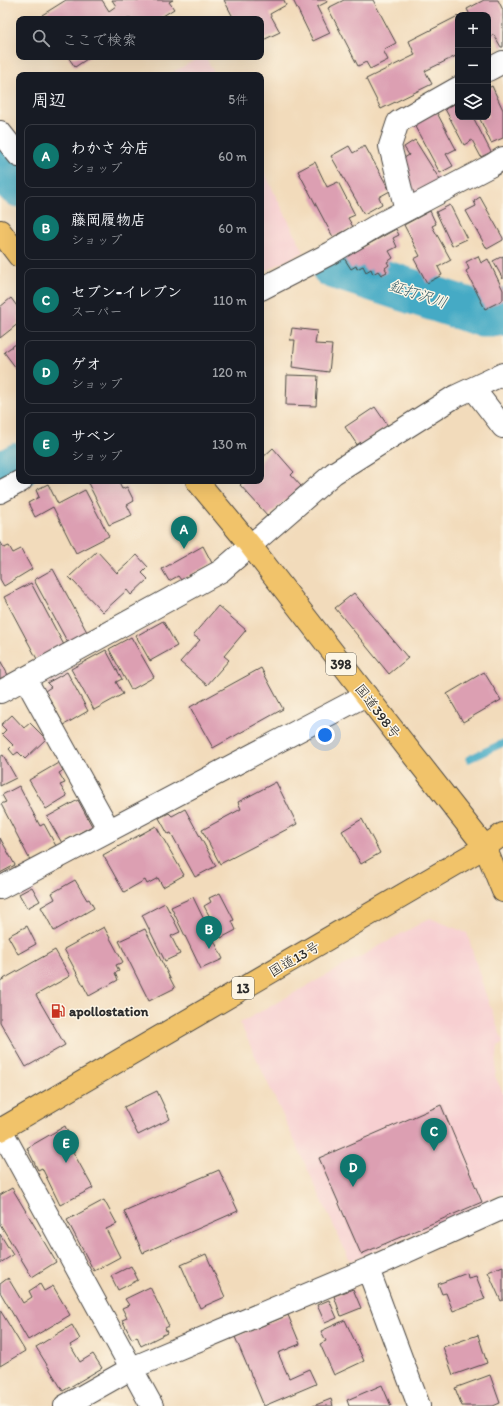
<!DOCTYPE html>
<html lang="ja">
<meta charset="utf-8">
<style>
:root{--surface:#171b24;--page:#242831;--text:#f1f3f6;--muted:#9ea1a6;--line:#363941;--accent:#0f766e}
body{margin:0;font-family:Itim,"Klee One",sans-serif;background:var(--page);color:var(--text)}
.controls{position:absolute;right:12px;top:12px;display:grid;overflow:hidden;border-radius:8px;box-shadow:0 4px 16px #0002}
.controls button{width:36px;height:36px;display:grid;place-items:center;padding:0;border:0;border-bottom:1px solid var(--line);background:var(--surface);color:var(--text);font:20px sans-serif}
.you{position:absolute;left:325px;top:735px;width:14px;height:14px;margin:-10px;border:3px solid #fff;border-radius:50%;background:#1a73e8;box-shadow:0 0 0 6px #1a73e833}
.badge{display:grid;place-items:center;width:26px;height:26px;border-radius:50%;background:var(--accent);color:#fff;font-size:13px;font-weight:700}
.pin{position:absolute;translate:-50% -33px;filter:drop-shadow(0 1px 2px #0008)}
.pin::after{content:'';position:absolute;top:21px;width:14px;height:12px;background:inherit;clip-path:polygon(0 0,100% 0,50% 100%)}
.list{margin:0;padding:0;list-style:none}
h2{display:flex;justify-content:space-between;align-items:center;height:52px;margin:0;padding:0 16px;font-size:17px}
h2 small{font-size:13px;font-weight:400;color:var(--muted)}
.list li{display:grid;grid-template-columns:26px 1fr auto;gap:12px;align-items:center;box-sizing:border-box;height:64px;margin:0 8px 8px;padding:0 8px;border:1px solid var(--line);border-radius:8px}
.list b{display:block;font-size:15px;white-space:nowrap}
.list p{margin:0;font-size:13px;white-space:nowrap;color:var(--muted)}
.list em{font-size:13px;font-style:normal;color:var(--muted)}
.icon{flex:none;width:22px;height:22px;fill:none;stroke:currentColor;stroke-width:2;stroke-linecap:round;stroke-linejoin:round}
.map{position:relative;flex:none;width:503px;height:1406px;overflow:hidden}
.search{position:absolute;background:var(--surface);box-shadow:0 4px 16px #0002;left:16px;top:16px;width:248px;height:44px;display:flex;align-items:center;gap:10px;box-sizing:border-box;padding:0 14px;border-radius:8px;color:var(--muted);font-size:15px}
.panel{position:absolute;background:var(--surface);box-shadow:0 4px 16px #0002;left:16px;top:72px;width:248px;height:412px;border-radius:8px}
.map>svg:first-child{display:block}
</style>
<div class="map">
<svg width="503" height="1406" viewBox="0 0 503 1406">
<rect width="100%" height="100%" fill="#fcf5e5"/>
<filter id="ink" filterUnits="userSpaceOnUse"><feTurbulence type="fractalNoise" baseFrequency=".025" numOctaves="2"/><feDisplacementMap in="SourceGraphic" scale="8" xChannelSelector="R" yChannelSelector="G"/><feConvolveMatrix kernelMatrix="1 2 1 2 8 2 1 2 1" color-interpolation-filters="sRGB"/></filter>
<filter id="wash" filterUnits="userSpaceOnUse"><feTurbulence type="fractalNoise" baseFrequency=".012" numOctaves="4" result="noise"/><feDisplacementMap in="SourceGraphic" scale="16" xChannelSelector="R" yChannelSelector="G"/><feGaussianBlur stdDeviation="0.9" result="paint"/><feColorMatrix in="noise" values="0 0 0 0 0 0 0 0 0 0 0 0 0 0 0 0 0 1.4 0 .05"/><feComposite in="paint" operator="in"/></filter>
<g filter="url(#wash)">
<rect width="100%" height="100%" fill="#f2dbbb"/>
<path fill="#f7cfd1" d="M200,57H206L215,75H168Z
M261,166L304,252L261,273Z
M430,918L467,933L485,992L503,1042V1043L498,1046L495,1076L503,1093V1193L486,1201L485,1204L350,1261L240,1023Z"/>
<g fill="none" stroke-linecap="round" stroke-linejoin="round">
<path stroke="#45aac5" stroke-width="7" d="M469,759L503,743"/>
<path stroke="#45aac5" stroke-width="45" d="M0,164L19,185
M333,266L481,314H499L503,310
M0,475L19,465"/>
</g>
<g id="blocks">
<path fill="#dc9fb2" d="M66,0H102L109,11L116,6L112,0H173L169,2L174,9L160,18L161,19H44L42,15Z
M224,0H284L286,5L270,14L280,32L261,41V19H234Z
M293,0H326L327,2L317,7L330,33L313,41Z
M344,0H373L396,43L383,50L388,60L370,69L366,62L358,66L328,8Z
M484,0H498L503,10V47H501L494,35L488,38V15H470L467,9Z
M458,16V55L425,71L432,84L381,109L366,79L415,55L409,41Z
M68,57H90L75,67Z
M492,86L503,110V138L491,143L479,117H488V88Z
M458,102V117H473L491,152L481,157L472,140L464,145L445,109Z
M436,111L456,149L446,154L453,166L440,173L413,123Z
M415,140L440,180L414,197L402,177L409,173L401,160L409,155L404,147Z
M349,146L353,153L365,146L390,191L379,197L382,204L364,214L331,156Z
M315,162L327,187L338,182L355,215L348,218L353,227L333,237L298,171Z
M480,197L503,238V240L487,249L466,211L476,206L474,201Z
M450,205L467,239L452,246L436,212Z
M430,211L436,224L432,226L451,260L438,267L442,275L427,283L414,259L420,256L404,225Z
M396,229L399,235L393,238L397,247L389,251L393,258L387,262L389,265L385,268L387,272L381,275L378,271L373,274L371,269L366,272L363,266L357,269L356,266L351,269L344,258Z
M478,256L481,263L488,259L503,290V300L485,309L466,271L469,269L466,262Z
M503,256V279L493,261Z
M11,298L19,309V323L0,338V307Z
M292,328L317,331L315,344L332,345L329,372L292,367L295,340H290Z
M19,342V372L4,352Z
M287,375L318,376L316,406L286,405Z
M375,407L388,426L358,446L345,427Z
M273,448L294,472L291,475L301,486L268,516L240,485L244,481H261V459Z
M87,481H118L122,489L127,487L134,501L127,505L132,515L109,525Z
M48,484L58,504L85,490L109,536L76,553L53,507L35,517L28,503L39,497L36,490Z
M0,541L4,548L9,546L13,553L21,549L32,569L4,586L0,579Z
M203,546L212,563L181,580L178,576L169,581L162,569Z
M97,551L117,573L137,555L148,567L142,573L148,579L131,595L127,590L103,612L69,577Z
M53,569L87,632L68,643L34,580Z
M31,583L64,645L37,659L4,597Z
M354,593L408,658L389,674L335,608Z
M218,606L246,630L224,656L229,660L207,685L180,662L200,640L193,635Z
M163,621L177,646L150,661L136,636Z
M131,637L154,677L131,690L109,649Z
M106,650L122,679L116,682L123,694L94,710L71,669Z
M0,660L8,675L0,679Z
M261,668L283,709L213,748L190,707Z
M67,672L88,711L64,725L45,691L51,687L47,683Z
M484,672L501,700L463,722L447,694Z
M12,715L24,728L30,723L46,739L25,759L18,752L14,755L9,749L13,745L2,734L6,730L1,725Z
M3,755L16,778L0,786V757Z
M60,762L64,770L59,773L65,783L60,785L67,796L46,809L29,780Z
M276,782L297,824L220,864L202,830L241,809L238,802Z
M19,786L40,826L44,824L56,846L30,860L1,804L6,802L2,795Z
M78,800L92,826L62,843L47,817Z
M185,809L216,866L195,877L171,833L168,834L159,818L169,813L172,816Z
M362,819L380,853L361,864L342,831Z
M156,826L184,875L163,887L158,878L147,884L145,880L124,892L103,855Z
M0,838L15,865L0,873Z
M75,880L87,900L89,899L94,908L54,931L41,907L55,899L52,893Z
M32,887L40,901L27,908L19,894Z
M220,893L234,920L232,921L236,930L221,938L204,906L211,902L209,898Z
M193,897L223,959L201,969L171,907Z
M165,903L180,932L171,936L180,954L165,961L142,915Z
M27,926L36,944L18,954L8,936Z
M104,927L123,962L116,965L119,971L115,973L118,980L89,996L64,949Z
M145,929L175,988L149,1001L119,941Z
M55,950L70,976L36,995L65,1045L26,1067L0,1022V981Z
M157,1091L170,1119L138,1135L124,1107Z
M441,1105L482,1202L361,1254L319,1158Z
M65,1126L76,1150L73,1152L93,1188L60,1205L42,1168L38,1170L27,1148Z
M219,1170L238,1211L143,1253L124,1211Z
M12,1188L56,1262L32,1277L0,1224V1195Z
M104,1200L117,1224L106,1229L120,1257L94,1271L67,1220Z
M0,1234L13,1255L0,1263Z
M206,1254L225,1297L200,1308L181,1265Z
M131,1266L138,1280L118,1290L111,1276Z
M503,1266V1300L501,1301L488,1272Z
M467,1273L468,1278L476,1276L485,1299L453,1311L446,1293L442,1294L438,1284Z
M8,1278L23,1303L32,1297L29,1291L40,1284L44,1291L53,1286L70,1315L28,1340L0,1292V1284Z
M150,1287L169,1326L165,1328L167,1333L141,1346L137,1336L132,1339L122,1320L127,1318L122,1308L129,1305L125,1299Z
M353,1289L361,1308L341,1316L334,1296Z
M329,1300L337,1318L325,1323L317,1305Z
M0,1310L25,1351L0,1366Z
M288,1315L300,1344L278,1353L289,1378L309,1369L316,1384L264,1406L235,1337Z
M345,1320L364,1361L334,1375L320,1344L326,1341L321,1331Z
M72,1325L80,1339L70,1345L80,1362L93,1354L102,1368L63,1391L36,1347Z
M478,1335L487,1363L453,1375L443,1347Z
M490,1375L500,1403L493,1406H462L455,1388Z
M382,1385L391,1406H349L347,1400Z
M331,1399L333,1406H313Z"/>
</g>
</g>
<g filter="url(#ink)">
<use href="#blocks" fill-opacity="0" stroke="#494541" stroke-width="1"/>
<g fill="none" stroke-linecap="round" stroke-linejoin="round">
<defs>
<path id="minor" d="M488,70L503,62
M0,132L19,156
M406,210L390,146L398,122L458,88
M261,289L331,253L376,226L492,165L503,158
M473,388L503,427
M0,492L21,481
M25,678L109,830
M0,692L221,571L334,473L454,397L503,374
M0,888L366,695
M0,1128L152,1406
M368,1269L419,1406
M65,1406L132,1368L368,1269L503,1208"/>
<path id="highway" d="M0,231L19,256
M197,481L250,545L366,695L485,847L503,891
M0,1130L485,847L503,834"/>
</defs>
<use href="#minor" stroke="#494541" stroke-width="24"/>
<use href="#highway" stroke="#494541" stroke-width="24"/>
<use href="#minor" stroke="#fff" stroke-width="22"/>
<use href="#highway" stroke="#f1c36a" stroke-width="22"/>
</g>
</g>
<defs>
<symbol id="fuel-bare" viewBox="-9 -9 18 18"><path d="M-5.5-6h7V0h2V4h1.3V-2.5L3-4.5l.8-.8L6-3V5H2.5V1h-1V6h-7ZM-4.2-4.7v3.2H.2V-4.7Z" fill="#c8321e" stroke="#fcf5e5" stroke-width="2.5" paint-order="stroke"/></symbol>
</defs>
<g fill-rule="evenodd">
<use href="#fuel-bare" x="48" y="1001" width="20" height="20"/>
</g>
<g text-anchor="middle" stroke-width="3" stroke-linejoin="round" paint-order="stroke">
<g fill="#fcf5e5" stroke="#6a6863" stroke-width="1">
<rect x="326" y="653" width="30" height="22" rx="3"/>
<rect x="232" y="977" width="22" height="22" rx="3"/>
</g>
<g font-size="13" font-weight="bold" fill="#2b2b2b">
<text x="341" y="669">398</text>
<text x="243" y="993">13</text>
</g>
<g font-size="14" fill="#2b2b2b" stroke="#fcf5e5">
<text transform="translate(378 711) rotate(52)" y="5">国道398号</text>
<text transform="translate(294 959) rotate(-30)" y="5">国道13号</text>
</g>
<g font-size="14" font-weight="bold" fill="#2b2b2b" stroke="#fcf5e5" text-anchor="start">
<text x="69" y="1016">apollostation</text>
</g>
<g font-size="15" font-style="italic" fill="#355e69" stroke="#fcf5e5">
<text transform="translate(418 294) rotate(18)" y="5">鉦打沢川</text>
</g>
</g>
</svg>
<div class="controls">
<button>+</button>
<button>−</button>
<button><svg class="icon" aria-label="layers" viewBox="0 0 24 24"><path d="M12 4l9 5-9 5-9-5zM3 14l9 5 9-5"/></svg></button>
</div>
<div class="you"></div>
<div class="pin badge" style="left:184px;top:549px">A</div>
<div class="pin badge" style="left:209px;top:949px">B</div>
<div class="pin badge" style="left:434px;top:1151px">C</div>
<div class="pin badge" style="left:353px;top:1187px">D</div>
<div class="pin badge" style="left:66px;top:1163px">E</div>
<div class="search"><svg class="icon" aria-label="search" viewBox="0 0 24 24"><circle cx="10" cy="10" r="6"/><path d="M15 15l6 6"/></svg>ここで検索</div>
<section class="panel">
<h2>周辺<small>5件</small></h2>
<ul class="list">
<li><span class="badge">A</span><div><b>わかさ 分店</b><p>ショップ</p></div><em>60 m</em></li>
<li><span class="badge">B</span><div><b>藤岡履物店</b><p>ショップ</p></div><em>60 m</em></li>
<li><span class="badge">C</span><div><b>セブン-イレブン</b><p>スーパー</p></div><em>110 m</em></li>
<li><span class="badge">D</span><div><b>ゲオ</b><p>ショップ</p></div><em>120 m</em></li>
<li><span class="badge">E</span><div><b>サベン</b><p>ショップ</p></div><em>130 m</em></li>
</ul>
</section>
</div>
